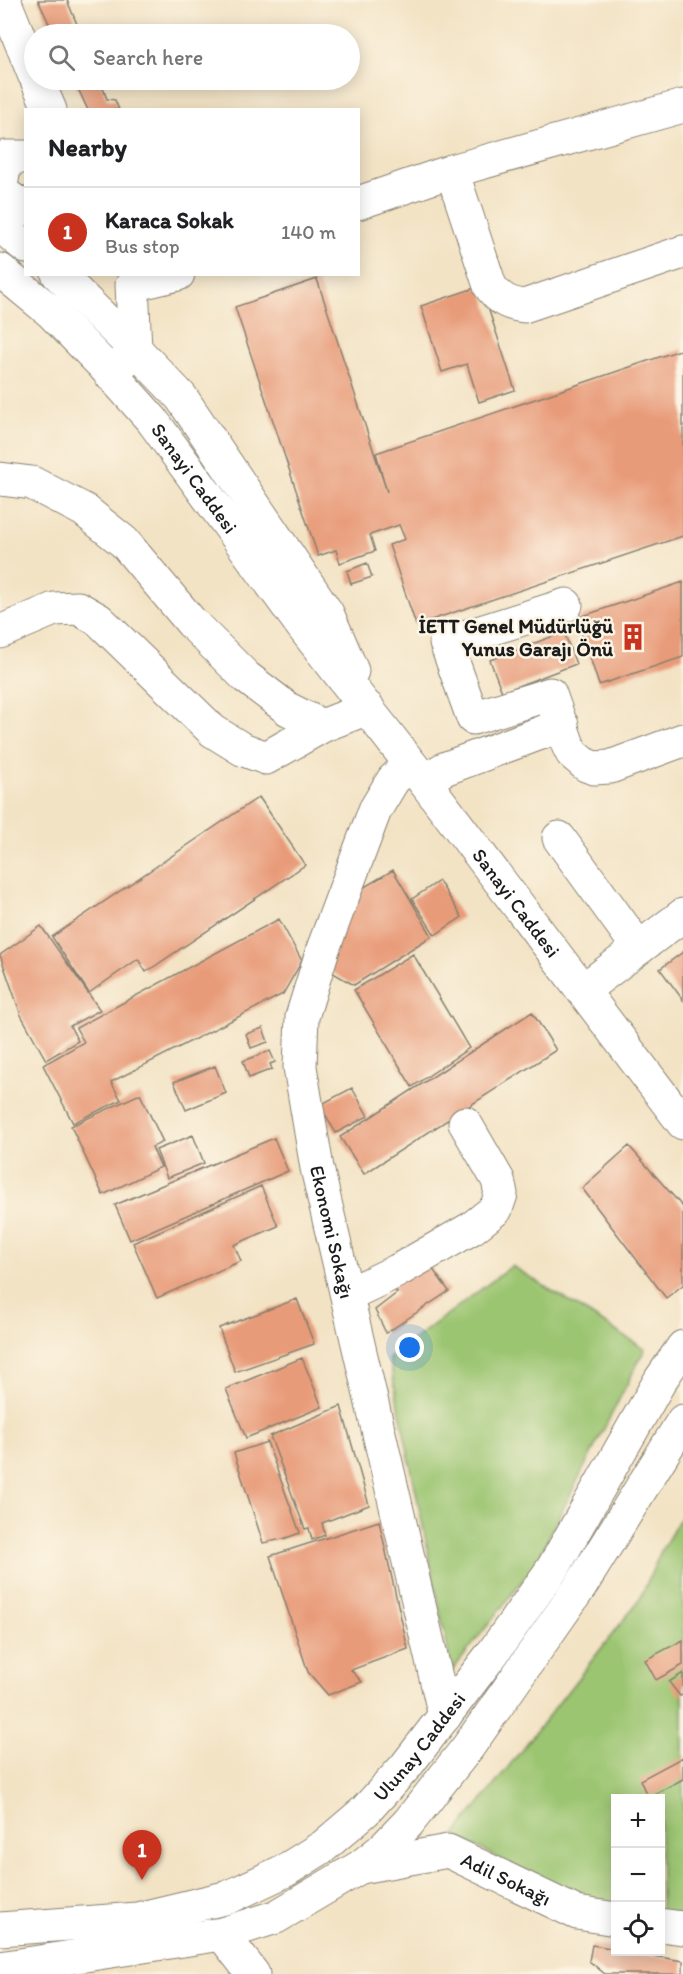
<!DOCTYPE html>
<meta charset="utf-8">
<style>
:root{--surface:#fff;--page:#f2f2f2;--text:#202124;--muted:#757577;--line:#e0e0e0;--accent:#c8321e}
body{margin:0;font-family:Itim,sans-serif;background:var(--page);color:var(--text)}
.controls{position:absolute;right:18px;bottom:18px;display:grid;overflow:hidden;border-radius:0px;box-shadow:0 3px 15px #0003}
.controls button{width:54px;height:54px;display:grid;place-items:center;padding:0;border:0;border-bottom:2px solid var(--line);background:var(--surface);color:var(--text);font:30px sans-serif}
.you{position:absolute;left:410px;top:1348px;width:21px;height:21px;margin:-15px;border:4px solid #fff;border-radius:50%;background:#1a73e8;box-shadow:0 0 0 9px #1a73e833}
.badge{display:grid;place-items:center;width:39px;height:39px;border-radius:50%;background:var(--accent);color:#fff;font-size:20px;font-weight:700}
.pin{position:absolute;translate:-50% -50px;filter:drop-shadow(0 2px 3px #0008)}
.pin::after{content:'';position:absolute;top:32px;width:21px;height:18px;background:inherit;clip-path:polygon(0 0,100% 0,50% 100%)}
.list{margin:0;padding:0;list-style:none}
h2{display:flex;justify-content:space-between;align-items:center;height:78px;margin:0;padding:0 24px;font-size:26px}
h2 small{font-size:20px;font-weight:400;color:var(--muted)}
.list li{display:grid;grid-template-columns:39px 1fr auto;gap:18px;align-items:center;box-sizing:border-box;height:90px;padding:0 24px;border-top:2px solid var(--line)}
.list b{display:block;font-size:22px;white-space:nowrap}
.list p{margin:0;font-size:20px;white-space:nowrap;color:var(--muted)}
.list em{font-size:20px;font-style:normal;color:var(--muted)}
.icon{flex:none;width:33px;height:33px;fill:none;stroke:currentColor;stroke-width:2;stroke-linecap:round;stroke-linejoin:round}
.map{position:relative;flex:none;width:683px;height:1974px;overflow:hidden}
.search{position:absolute;background:var(--surface);box-shadow:0 3px 15px #0003;left:24px;top:24px;width:336px;height:66px;display:flex;align-items:center;gap:15px;box-sizing:border-box;padding:0 21px;border-radius:33px;color:var(--muted);font-size:22px}
.panel{position:absolute;background:var(--surface);box-shadow:0 3px 15px #0003;left:24px;top:108px;width:336px;height:168px;border-radius:0px}
.map>svg:first-child{display:block}
</style>
<div class="map">
<svg width="683" height="1974" viewBox="0 0 683 1974">
<rect width="100%" height="100%" fill="#fcf5e5"/>
<filter id="ink" filterUnits="userSpaceOnUse"><feTurbulence type="fractalNoise" baseFrequency=".0167" numOctaves="2"/><feDisplacementMap in="SourceGraphic" scale="12" xChannelSelector="R" yChannelSelector="G"/><feConvolveMatrix kernelMatrix="1 2 1 2 8 2 1 2 1" color-interpolation-filters="sRGB"/></filter>
<filter id="wash" filterUnits="userSpaceOnUse"><feTurbulence type="fractalNoise" baseFrequency=".008" numOctaves="4" result="noise"/><feDisplacementMap in="SourceGraphic" scale="24" xChannelSelector="R" yChannelSelector="G"/><feGaussianBlur stdDeviation="1.35" result="paint"/><feColorMatrix in="noise" values="0 0 0 0 0 0 0 0 0 0 0 0 0 0 0 0 0 1.4 0 .05"/><feComposite in="paint" operator="in"/></filter>
<g filter="url(#wash)">
<rect width="100%" height="100%" fill="#f3e3c5"/>
<path fill="#9bc571" stroke="#5c7046" stroke-width="1.5" d="M512,1266L645,1349L533,1567L452,1671L389,1358Z
M683,1513V1916L661,1914L660,1798H616L615,1909L585,1905L455,1835L640,1599L660,1553Z"/>
<g id="blocks">
<path fill="#e89b79" d="M38,0H67L81,34H54Z
M74,80H100L107,99L115,100L119,110H88Z
M317,279L387,492L376,453L683,349V536L416,625L389,545L405,539L399,525L370,535L375,551L340,563L336,550L318,556L235,307Z
M481,286L515,390L479,402L467,364L442,372L421,306Z
M367,563L372,577L351,584L347,571Z
M683,582V657L599,685L577,618Z
M564,632L576,664L502,692L490,660Z
M259,797L305,865L146,972L138,959L89,993L52,937Z
M393,870L432,936L354,985L328,970L356,892Z
M439,881L462,917L435,935L412,899Z
M279,919L302,961L283,994L111,1082L121,1100L73,1123L43,1065L84,1042L76,1028Z
M41,926L100,1010L70,1026L78,1041L46,1060L21,1015L0,955Z
M683,952V1000L660,969Z
M413,954L469,1048L412,1087L354,990Z
M532,1012L556,1050L364,1174L340,1137Z
M263,1028L268,1042L251,1048L246,1034Z
M270,1051L275,1062L270,1064L272,1069L249,1078L243,1061Z
M215,1066L226,1093L186,1110L174,1082Z
M352,1088L368,1116L336,1133L320,1105Z
M140,1094L163,1142L152,1147L161,1167L103,1195L71,1126Z
M193,1135L204,1163L167,1178L156,1150Z
M274,1138L288,1171L130,1240L115,1205Z
M629,1146L683,1207V1285L666,1298L582,1188Z
M261,1186L278,1226L234,1245L241,1261L157,1298L133,1243Z
M429,1264L449,1291L386,1333L375,1310L397,1293L392,1287Z
M297,1299L314,1344L235,1372L219,1328Z
M302,1358L322,1407L246,1438L226,1389Z
M341,1406L369,1505L322,1523L325,1535L312,1540L309,1528L305,1529L270,1436Z
M267,1442L300,1533L283,1539L263,1543L234,1453Z
M379,1521L408,1649L351,1670L362,1682L328,1695L308,1672L270,1556Z
M683,1640V1665L656,1680L645,1660Z
M683,1673V1695L680,1696L669,1682Z
M683,1757V1779L648,1798L640,1780Z
M592,1945L616,1949V1952H629L683,1961V1974H605L589,1961Z"/>
</g>
</g>
<g filter="url(#ink)">
<use href="#blocks" fill-opacity="0" stroke="#888070" stroke-width="1.5"/>
<g fill="none" stroke-linecap="round" stroke-linejoin="round">
<defs>
<g id="minor">
<path d="M4,0L34,74"/>
<path d="M37,80L50,110"/>
<path d="M452,171L490,286C499,299 508,304 524,306L683,252"/>
<path d="M0,191L26,209"/>
<path d="M0,192L6,157H26"/>
<path d="M358,203L452,171L683,106"/>
<path d="M112,376L135,349L132,285L178,274"/>
<path d="M0,479L32,483L84,510L124,542L192,623L246,677L288,709L322,726"/>
<path d="M566,605L446,643L473,718L550,694L568,745L572,753L586,765L594,768L610,767L683,740"/>
<path d="M0,632L54,609L78,608L99,620L213,731L242,749L266,758L322,726L368,708"/>
<path id="s1" d="M410,764L393,780L375,810L323,949L302,1017L300,1067L317,1168L445,1716"/>
<path d="M424,781L444,769L562,725"/>
<path d="M559,838L638,947"/>
<path d="M583,990L683,915"/>
<path d="M347,1295L397,1271L472,1228L496,1209L501,1194L498,1180L465,1123"/>
<path id="s2" d="M361,1867L448,1851L577,1913L616,1919"/>
<path d="M660,1925L683,1928"/>
<path id="s3" d="M0,1929L137,1919L229,1897L286,1870L324,1846L365,1811L406,1766L492,1654L553,1568L661,1379L683,1347"/>
<path d="M222,1934L253,1974"/>
<path d="M0,1968L222,1934L276,1917L360,1867L383,1849L408,1823L468,1747L580,1587L683,1421"/>
</g>
<g id="major">
<path d="M0,225L26,247"/>
<path id="s4" d="M0,270L51,312L102,364L152,420L303,627L424,781L683,1123"/>
<path d="M58,274L135,349L181,397L327,613L352,671"/>
</g>
</defs>
<use href="#minor" stroke="#888070" stroke-width="35"/>
<use href="#major" stroke="#888070" stroke-width="35"/>
<use href="#minor" stroke="#fff" stroke-width="33"/>
<use href="#major" stroke="#fff" stroke-width="33"/>
</g>
</g>
<defs>
<symbol id="building-bare" viewBox="-9 -9 18 18"><path d="M-4-6H4V6H1V3H-1V6H-4ZM-2.5-4.3h1.7v1.8h-1.7ZM.8-4.3h1.7v1.8H.8ZM-2.5-1h1.7V.8h-1.7ZM.8-1h1.7V.8H.8Z" fill="#c8321e" stroke="#fcf5e5" stroke-width="2.5" paint-order="stroke"/></symbol>
</defs>
<g fill-rule="evenodd">
<use href="#building-bare" x="614" y="618" width="38" height="38"/>
</g>
<g text-anchor="middle" stroke-width="5" stroke-linejoin="round" paint-order="stroke">
<g font-size="20" fill="#1c1c1c" stroke="#fcf5e5">
<text dy="7" stroke="none"><textPath href="#s4" startOffset="286">Sanayi Caddesi</textPath></text>
<text dy="7" stroke="none"><textPath href="#s4" startOffset="819">Sanayi Caddesi</textPath></text>
<text dy="7" stroke="none"><textPath href="#s1" startOffset="496">Ekonomi Sokağı</textPath></text>
<text dy="7" stroke="none"><textPath href="#s3" startOffset="478">Ulunay Caddesi</textPath></text>
<text dy="7" stroke="none"><textPath href="#s2" startOffset="153">Adil Sokağı</textPath></text>
</g>
<g font-size="20" font-weight="bold" fill="#1c1c1c" stroke="#fcf5e5" text-anchor="end">
<text x="613" y="633">İETT Genel Müdürlüğü<tspan x="613" dy="23">Yunus Garajı Önü</tspan></text>
</g>
</g>
</svg>
<div class="controls">
<button>+</button>
<button>−</button>
<button><svg class="icon" aria-label="locate" viewBox="0 0 24 24"><circle cx="12" cy="12" r="6"/><path d="M12 2v4M12 18v4M2 12h4M18 12h4"/></svg></button>
</div>
<div class="you"></div>
<div class="pin badge" style="left:142px;top:1880px">1</div>
<div class="search"><svg class="icon" aria-label="search" viewBox="0 0 24 24"><circle cx="10" cy="10" r="6"/><path d="M15 15l6 6"/></svg>Search here</div>
<section class="panel">
<h2>Nearby<small></small></h2>
<ul class="list">
<li><span class="badge">1</span><div><b>Karaca Sokak</b><p>Bus stop</p></div><em>140 m</em></li>
</ul>
</section>
</div>
